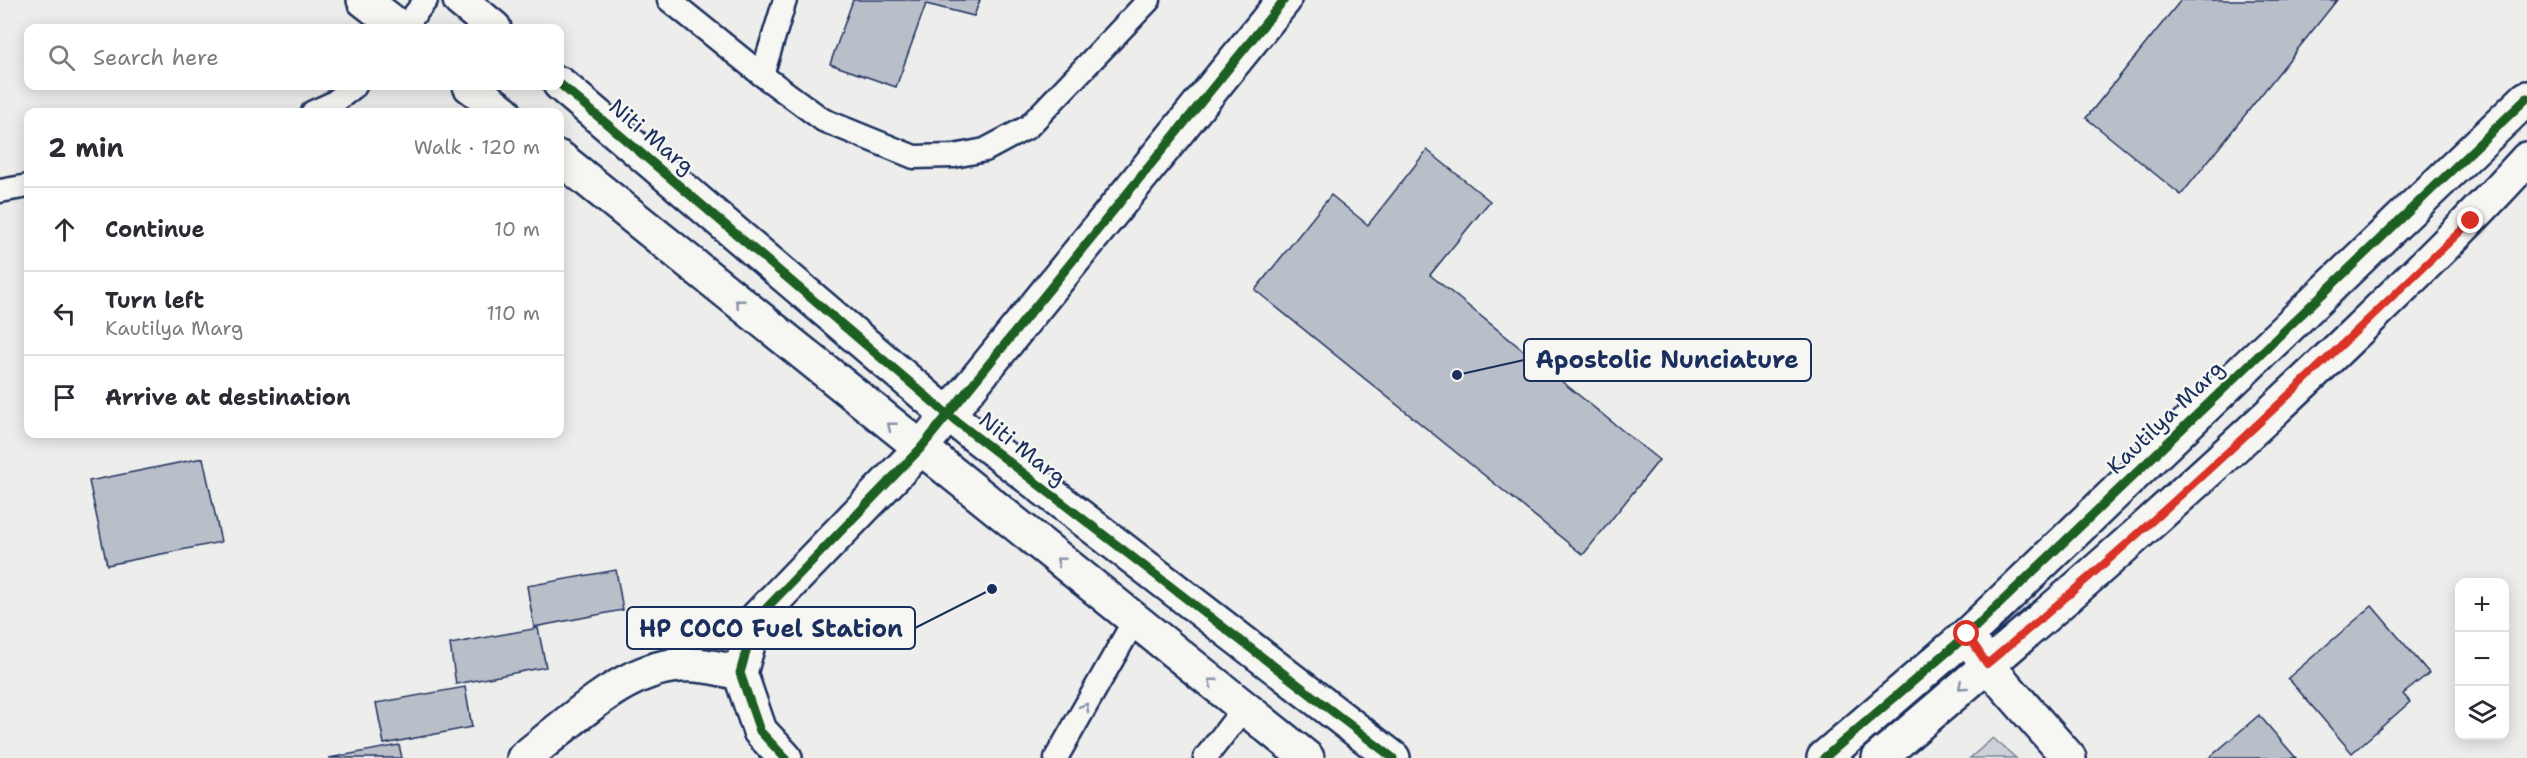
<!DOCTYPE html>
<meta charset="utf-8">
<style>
:root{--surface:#fff;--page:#f2f2f3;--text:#2b2b33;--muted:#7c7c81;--line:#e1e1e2}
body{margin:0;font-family:"Shantell Sans",sans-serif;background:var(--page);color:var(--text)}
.controls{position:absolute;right:18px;bottom:18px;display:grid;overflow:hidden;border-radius:12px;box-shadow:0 3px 15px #0003}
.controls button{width:54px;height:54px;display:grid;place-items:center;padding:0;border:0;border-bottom:2px solid var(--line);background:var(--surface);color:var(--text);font:30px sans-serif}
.stop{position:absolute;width:18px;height:18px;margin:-14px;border:4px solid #d93025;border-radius:50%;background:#fff}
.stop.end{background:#d93025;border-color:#fff;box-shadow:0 2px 6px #0008}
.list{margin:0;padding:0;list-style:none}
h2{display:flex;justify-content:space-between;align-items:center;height:78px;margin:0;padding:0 24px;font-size:26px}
h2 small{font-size:20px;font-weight:400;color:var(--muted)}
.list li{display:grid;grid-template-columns:39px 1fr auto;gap:18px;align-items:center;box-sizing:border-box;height:84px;padding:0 24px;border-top:2px solid var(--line)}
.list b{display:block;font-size:22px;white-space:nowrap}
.list p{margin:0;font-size:20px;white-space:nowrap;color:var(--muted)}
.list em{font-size:20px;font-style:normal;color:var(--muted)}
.icon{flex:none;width:33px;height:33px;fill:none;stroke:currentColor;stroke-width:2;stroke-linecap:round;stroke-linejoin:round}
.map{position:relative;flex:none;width:2527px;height:758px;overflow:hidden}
.search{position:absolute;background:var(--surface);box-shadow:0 3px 15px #0003;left:24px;top:24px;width:540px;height:66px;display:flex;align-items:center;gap:15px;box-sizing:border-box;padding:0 21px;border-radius:12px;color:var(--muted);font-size:22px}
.panel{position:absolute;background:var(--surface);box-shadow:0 3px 15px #0003;left:24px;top:108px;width:540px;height:330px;border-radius:12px}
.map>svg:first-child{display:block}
</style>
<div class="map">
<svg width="2527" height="758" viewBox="0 0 2527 758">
<rect width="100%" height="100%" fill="#edeeec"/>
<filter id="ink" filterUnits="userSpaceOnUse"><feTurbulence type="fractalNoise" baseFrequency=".0167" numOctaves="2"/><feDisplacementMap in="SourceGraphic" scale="12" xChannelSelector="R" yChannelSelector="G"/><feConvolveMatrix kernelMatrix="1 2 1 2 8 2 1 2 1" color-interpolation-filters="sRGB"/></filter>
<g filter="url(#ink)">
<path fill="#ced2d7" stroke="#74809a" stroke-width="1.5" d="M1993,738L2016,758H1970Z"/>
<path fill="#b9bfc8" stroke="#1b2f5e" stroke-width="1.5" d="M853,0H980L974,16L926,4L896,87L830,64Z
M2181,0H2337L2181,195L2086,118Z
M1427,150L1490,201L1430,275L1659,460L1583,555L1255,290L1331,195L1368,225Z
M203,458L221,542L107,565L89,481Z
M616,570L623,610L534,627L527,586Z
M2372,606L2429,673L2403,694L2410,702L2352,753L2288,678Z
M538,628L546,667L456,684L450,644Z
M465,687L472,727L384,744L376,703Z
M2259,715L2296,758H2209Z
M399,745L402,758H329Z"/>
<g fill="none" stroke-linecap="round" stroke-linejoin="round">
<defs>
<path id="service" d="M669,0L762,75L823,120L914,157L954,156L985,150L1028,127L1149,0
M404,28L426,0
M762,75L785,0
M313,112L333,103L355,86
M0,191L28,186
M1056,758L1134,621
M1205,758L1244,708"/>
<path id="minor" d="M1967,635L1987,665L2069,758
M524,758C566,726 618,673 672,666C695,662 718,668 740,673
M785,758L760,731L740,673L755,620L920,449L1284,0"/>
<path id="tertiary" d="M364,0L400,28
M460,0L494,28
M560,84L947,414L1393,758
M470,86L504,112
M560,158L1307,758
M1824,758L1967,635L2527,98
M1879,758C2041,621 2202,481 2355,333C2414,276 2472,220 2527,159"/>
</defs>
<use href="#service" stroke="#1b2f5e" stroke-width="27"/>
<use href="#minor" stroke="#1b2f5e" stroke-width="38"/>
<use href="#tertiary" stroke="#1b2f5e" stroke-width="38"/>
<use href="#service" stroke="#f6f6f2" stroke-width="22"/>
<use href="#minor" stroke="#f6f6f2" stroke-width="33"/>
<use href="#tertiary" stroke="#f6f6f2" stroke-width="33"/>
<defs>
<path id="cycleway" d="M560,84L947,414L1393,758
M785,758L760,731L740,673L755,620L920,449L1284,0
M1824,758L1967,635L2527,98"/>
</defs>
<use href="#cycleway" stroke="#f6f6f2" stroke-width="13"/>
<use href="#cycleway" stroke="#1b5e20" stroke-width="9"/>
</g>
<defs><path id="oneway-chevron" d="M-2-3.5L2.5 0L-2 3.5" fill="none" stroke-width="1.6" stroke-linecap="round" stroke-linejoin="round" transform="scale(1.5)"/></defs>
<g stroke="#8892a8">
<use href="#oneway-chevron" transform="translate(739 303) rotate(-141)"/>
<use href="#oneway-chevron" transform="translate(891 426) rotate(-141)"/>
<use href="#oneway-chevron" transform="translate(1060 561) rotate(-141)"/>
<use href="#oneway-chevron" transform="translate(1212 682) rotate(-142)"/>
<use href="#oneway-chevron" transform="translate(1962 686) rotate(139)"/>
<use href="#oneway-chevron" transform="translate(1085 707) rotate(-60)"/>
</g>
</g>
<g fill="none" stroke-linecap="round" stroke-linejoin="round" filter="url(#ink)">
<path stroke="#d93025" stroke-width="8" d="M1967,634L1987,664C2155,525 2313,373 2471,221"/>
</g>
<g text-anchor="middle" stroke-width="5" stroke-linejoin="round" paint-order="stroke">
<g font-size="22" fill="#1b2f5e" stroke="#f6f6f2">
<text transform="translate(652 136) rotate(40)" y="8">Niti Marg</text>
<text transform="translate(2165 417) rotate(-44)" y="8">Kautilya Marg</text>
<text transform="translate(1023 448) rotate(38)" y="8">Niti Marg</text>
</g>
</g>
<path fill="none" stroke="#1b2f5e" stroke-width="2" d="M1457 375L1524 360M992 589L915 628"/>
<g fill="#1b2f5e" stroke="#f6f6f2" stroke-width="2">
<circle cx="1457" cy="375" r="6"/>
<circle cx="992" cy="589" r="6"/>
</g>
<g fill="#f6f6f2" stroke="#1b2f5e" stroke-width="2">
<rect x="1524" y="339" width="287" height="42" rx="6"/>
<rect x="627" y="607" width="288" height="42" rx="6"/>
</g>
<g font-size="24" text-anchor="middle" font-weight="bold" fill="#1b2f5e">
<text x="1667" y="368">Apostolic Nunciature</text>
<text x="771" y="637">HP COCO Fuel Station</text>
</g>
</svg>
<div class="controls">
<button>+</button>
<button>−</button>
<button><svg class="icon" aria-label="layers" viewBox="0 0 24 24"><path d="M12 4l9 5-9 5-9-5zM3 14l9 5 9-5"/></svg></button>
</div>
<div class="stop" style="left:1967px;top:634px"></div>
<div class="stop end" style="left:2471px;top:221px"></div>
<div class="search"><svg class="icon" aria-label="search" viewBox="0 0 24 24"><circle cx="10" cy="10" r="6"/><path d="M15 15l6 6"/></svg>Search here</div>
<section class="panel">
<h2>2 min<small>Walk · 120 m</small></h2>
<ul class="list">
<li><svg class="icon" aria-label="ahead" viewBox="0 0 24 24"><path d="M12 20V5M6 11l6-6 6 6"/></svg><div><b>Continue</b></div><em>10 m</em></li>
<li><svg class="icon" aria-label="left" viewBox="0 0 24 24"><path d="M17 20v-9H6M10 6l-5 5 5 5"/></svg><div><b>Turn left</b><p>Kautilya Marg</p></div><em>110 m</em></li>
<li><svg class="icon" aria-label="arrive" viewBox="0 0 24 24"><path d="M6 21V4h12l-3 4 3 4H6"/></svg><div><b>Arrive at destination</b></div></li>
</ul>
</section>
</div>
